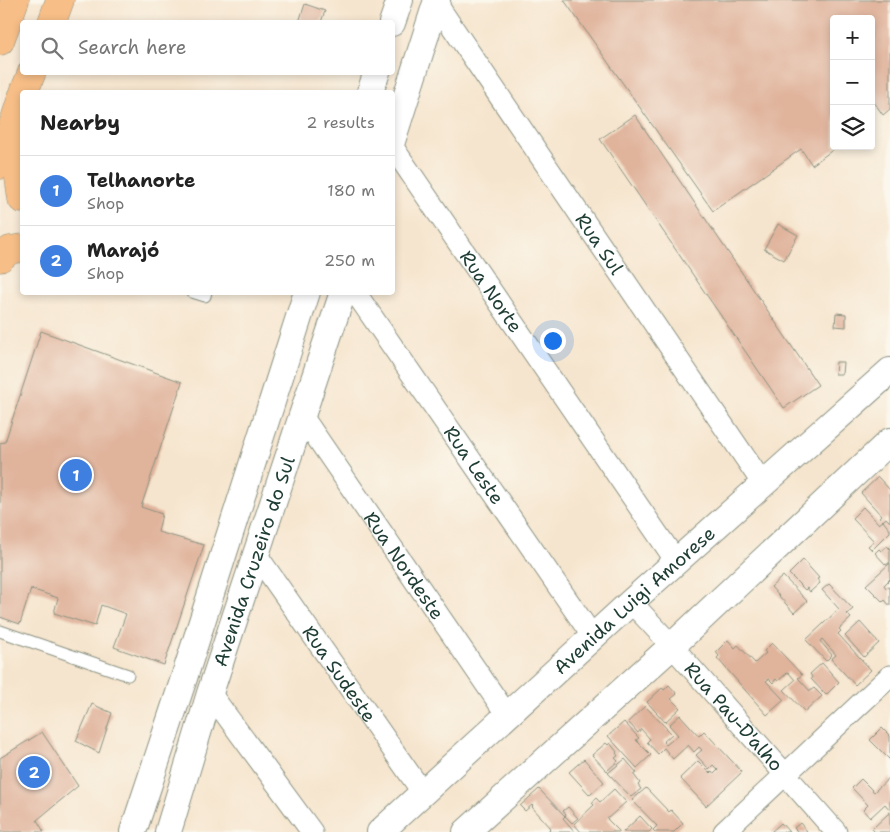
<!DOCTYPE html>
<meta charset="utf-8">
<style>
:root{--surface:#fff;--page:#f2f2f2;--text:#222;--muted:#767676;--line:#e0e0e0;--accent:#2563eb}
body{margin:0;font-family:"Shantell Sans",sans-serif;background:var(--page);color:var(--text)}
.controls{position:absolute;right:15px;top:15px;display:grid;overflow:hidden;border-radius:5px;box-shadow:0 2px 8px #0003}
.controls button{width:45px;height:45px;display:grid;place-items:center;padding:0;border:0;border-bottom:1px solid var(--line);background:var(--surface);color:var(--text);font:25px sans-serif}
.you{position:absolute;left:552px;top:340px;width:18px;height:18px;margin:-12px;border:4px solid #fff;border-radius:50%;background:#1a73e8;box-shadow:0 0 0 8px #1a73e833}
.badge{display:grid;place-items:center;width:32px;height:32px;border-radius:50%;background:var(--accent);color:#fff;font-size:16px;font-weight:700}
.pin{position:absolute;translate:-50% -50%;border:2px solid #fff;box-shadow:0 1px 5px #0006}
.list{margin:0;padding:0;list-style:none}
h2{display:flex;justify-content:space-between;align-items:center;height:65px;margin:0;padding:0 20px;font-size:21px}
h2 small{font-size:16px;font-weight:400;color:var(--muted)}
.list li{display:grid;grid-template-columns:32px 1fr auto;gap:15px;align-items:center;box-sizing:border-box;height:70px;padding:0 20px;border-top:1px solid var(--line)}
.list b{display:block;font-size:19px;white-space:nowrap}
.list p{margin:0;font-size:16px;white-space:nowrap;color:var(--muted)}
.list em{font-size:16px;font-style:normal;color:var(--muted)}
.icon{flex:none;width:28px;height:28px;fill:none;stroke:currentColor;stroke-width:2;stroke-linecap:round;stroke-linejoin:round}
.map{position:relative;flex:none;width:890px;height:832px;overflow:hidden}
.search{position:absolute;background:var(--surface);box-shadow:0 2px 8px #0003;left:20px;top:20px;width:375px;height:55px;display:flex;align-items:center;gap:12px;box-sizing:border-box;padding:0 18px;border-radius:5px;color:var(--muted);font-size:19px}
.panel{position:absolute;background:var(--surface);box-shadow:0 2px 8px #0003;left:20px;top:90px;width:375px;height:205px;border-radius:5px}
.map>svg:first-child{display:block}
</style>
<div class="map">
<svg width="890" height="832" viewBox="0 0 890 832">
<rect width="100%" height="100%" fill="#fbf7ec"/>
<filter id="ink" filterUnits="userSpaceOnUse"><feTurbulence type="fractalNoise" baseFrequency=".02" numOctaves="2"/><feDisplacementMap in="SourceGraphic" scale="10" xChannelSelector="R" yChannelSelector="G"/><feConvolveMatrix kernelMatrix="1 2 1 2 8 2 1 2 1" color-interpolation-filters="sRGB"/></filter>
<filter id="wash" filterUnits="userSpaceOnUse"><feTurbulence type="fractalNoise" baseFrequency=".0096" numOctaves="4" result="noise"/><feDisplacementMap in="SourceGraphic" scale="20" xChannelSelector="R" yChannelSelector="G"/><feGaussianBlur stdDeviation="1.12" result="paint"/><feColorMatrix in="noise" values="0 0 0 0 0 0 0 0 0 0 0 0 0 0 0 0 0 1.4 0 .05"/><feComposite in="paint" operator="in"/></filter>
<g filter="url(#wash)">
<rect width="100%" height="100%" fill="#f6e5ce"/>
<g id="blocks">
<path fill="#e0b39b" d="M564,0H890V109L883,115L871,98V19H834V146H838L812,165L801,149L713,211Z
M305,4L325,11L321,22H299Z
M635,115L818,385L784,408L600,139Z
M778,224L798,235L784,260L764,249Z
M836,313L846,314V327L835,326Z
M41,331L182,382L141,507L162,514L158,532L204,545L164,665L114,647L126,614L101,605L95,626L54,613L58,598L31,589L20,624L0,617V443L5,442Z
M836,362H843L842,374H835Z
M878,477L890,490V522L886,518L883,521L879,517L881,515L861,493Z
M863,507L879,524L883,521L890,530V532L872,550L868,546L874,541L852,518Z
M887,546L890,549V562L886,565L875,553L879,549L881,551Z
M803,560L819,578L817,579L820,583L810,592L807,588L805,590L789,574Z
M890,563V579L884,585L886,588L888,587L890,588V606L885,600L883,602L866,585Z
M783,576L807,601L794,613L771,587Z
M829,584L853,609L847,614L851,618L839,629L841,631L838,634L871,670L855,685L831,659L836,655L822,639L820,641L832,655L826,661L806,640L839,609L822,590Z
M860,622L879,643L864,657L845,636Z
M728,640L735,648L738,645L755,663L766,653L764,651L772,643L802,675L798,678L810,691L814,688L822,696L805,712L784,690L795,680L788,672L778,681L776,679L773,683L769,679L766,681L784,700L767,715L717,658L719,656L716,652Z
M822,663L839,682L826,695L811,679L812,677L810,674Z
M669,685L677,694L671,699L680,708L665,722L647,702L662,688L664,690Z
M92,704L112,713L99,753L76,741Z
M645,706L672,734L663,742L666,745L678,735L669,725L680,715L699,736L704,731L742,772L706,806L680,778L698,761L710,773L712,771L714,774L718,770L713,765L709,769L696,755L702,750L699,747L694,752L688,745L673,759L664,748L658,754L647,742L650,739L641,729L638,733L628,722Z
M624,722L639,738L636,740L651,755L637,768L608,736Z
M882,728L890,736V760L870,740Z
M42,732L78,786L37,820L44,832H0V758Z
M606,743L608,745L610,743L617,752L616,753L618,756L615,758L618,761L607,771L592,755Z
M584,759L604,782L590,795L569,772Z
M625,759L637,773L634,775L640,783L638,785L641,789L631,797L608,773Z
M890,777V810L885,804L870,818L863,810L868,805L852,788L861,779L874,792Z
M646,788L669,812L671,810L683,823L674,832H655L653,830L657,826L632,800Z
M539,789L565,816L563,818L575,832H547L551,828L532,807L533,806L532,805L525,811L520,806Z
M614,789L626,802L607,819L620,832H581L574,824L594,805L592,803L596,798L600,802Z
M568,807L578,818L572,823L565,816L566,815L563,811Z
M890,812V832H875L872,829Z
M640,816L652,829L649,832H623Z
M781,823L789,832H771Z
M800,823L807,831L806,832H798L794,828Z"/>
</g>
</g>
<g filter="url(#ink)">
<use href="#blocks" fill-opacity="0" stroke="#8a9181" stroke-width="1"/>
<g fill="none" stroke-linecap="round" stroke-linejoin="round">
<defs>
<path id="service" d="M192,292L205,296L206,292
M0,631L128,675"/>
<g id="minor">
<path id="s1" d="M436,3L763,484"/>
<path id="s2" d="M392,146L676,561"/>
<path id="s3" d="M355,292L593,637"/>
<path id="s4" d="M302,416L507,715"/>
<path id="s5" d="M256,554L423,793"/>
<path id="s6" d="M631,602L672,646L836,832"/>
<path d="M210,693L312,832"/>
<path d="M724,832L890,676"/>
</g>
<g id="tertiary">
<path d="M392,23L400,0"/>
<path d="M370,92L377,72"/>
<path d="M392,141L437,0"/>
<path d="M133,832L185,675L307,292"/>
<path id="s7" d="M168,832L210,693L343,292"/>
<path id="s8" d="M380,832L631,602L890,371"/>
<path d="M466,832L672,646L890,441"/>
</g>
<path id="trunk" d="M52,22L60,0
M0,41L15,0
M24,92L32,72
M22,122L19,178L22,199
M0,165L22,97
M0,258L10,250L22,248"/>
</defs>
<use href="#service" stroke="#8a9181" stroke-width="13"/>
<use href="#minor" stroke="#8a9181" stroke-width="23"/>
<use href="#tertiary" stroke="#8a9181" stroke-width="28"/>
<use href="#trunk" stroke="#8a9181" stroke-width="29"/>
<use href="#service" stroke="#fff" stroke-width="11"/>
<use href="#minor" stroke="#fff" stroke-width="21"/>
<use href="#tertiary" stroke="#fff" stroke-width="26"/>
<use href="#trunk" stroke="#f7be87" stroke-width="28"/>
</g>
</g>
<g text-anchor="middle" stroke-width="4" stroke-linejoin="round" paint-order="stroke">
<g font-size="19" fill="#1f3d34" stroke="#fbf7ec">
<text dy="7" stroke="none"><textPath href="#s1" startOffset="291">Rua Sul</textPath></text>
<text dy="7" stroke="none"><textPath href="#s2" startOffset="176">Rua Norte</textPath></text>
<text dy="7" stroke="none"><textPath href="#s3" startOffset="210">Rua Leste</textPath></text>
<text dy="7" stroke="none"><textPath href="#s7" startOffset="284">Avenida Cruzeiro do Sul</textPath></text>
<text dy="7" stroke="none"><textPath href="#s4" startOffset="181">Rua Nordeste</textPath></text>
<text dy="7" stroke="none"><textPath href="#s8" startOffset="344">Avenida Luigi Amorese</textPath></text>
<text dy="7" stroke="none"><textPath href="#s5" startOffset="146">Rua Sudeste</textPath></text>
<text dy="7" stroke="none"><textPath href="#s6" startOffset="154">Rua Pau-D'alho</textPath></text>
</g>
</g>
</svg>
<div class="controls">
<button>+</button>
<button>−</button>
<button><svg class="icon" aria-label="layers" viewBox="0 0 24 24"><path d="M12 4l9 5-9 5-9-5zM3 14l9 5 9-5"/></svg></button>
</div>
<div class="you"></div>
<div class="pin badge" style="left:76px;top:475px;background:#3f7fe0">1</div>
<div class="pin badge" style="left:34px;top:772px;background:#3f7fe0">2</div>
<div class="search"><svg class="icon" aria-label="search" viewBox="0 0 24 24"><circle cx="10" cy="10" r="6"/><path d="M15 15l6 6"/></svg>Search here</div>
<section class="panel">
<h2>Nearby<small>2 results</small></h2>
<ul class="list">
<li><span class="badge" style="background:#3f7fe0">1</span><div><b>Telhanorte</b><p>Shop</p></div><em>180 m</em></li>
<li><span class="badge" style="background:#3f7fe0">2</span><div><b>Marajó</b><p>Shop</p></div><em>250 m</em></li>
</ul>
</section>
</div>
